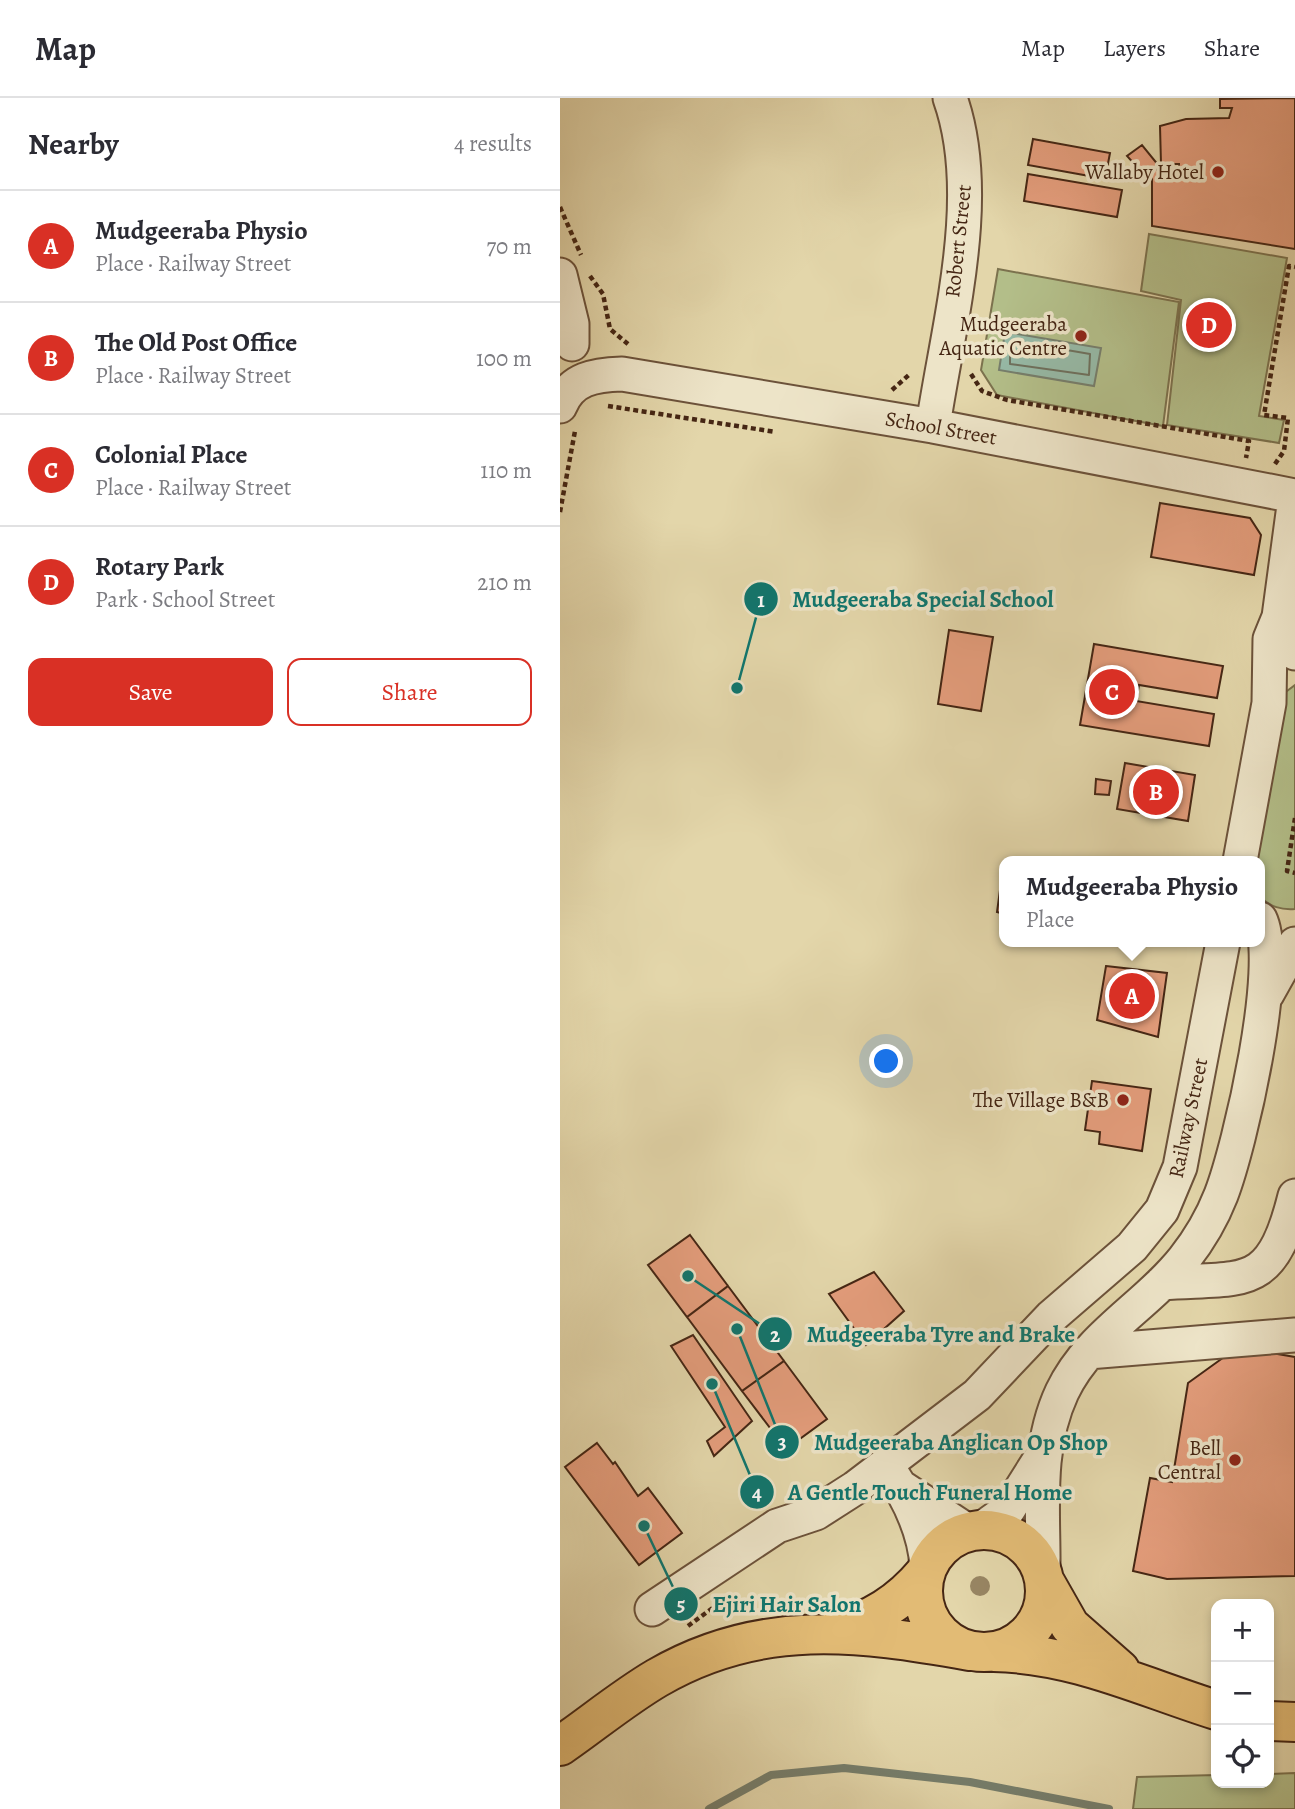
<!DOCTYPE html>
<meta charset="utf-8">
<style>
:root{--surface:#fff;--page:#f7f7f7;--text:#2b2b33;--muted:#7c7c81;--line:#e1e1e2;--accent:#d93025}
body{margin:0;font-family:Alegreya,serif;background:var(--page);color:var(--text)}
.controls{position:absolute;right:21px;bottom:21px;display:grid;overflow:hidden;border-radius:14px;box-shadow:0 4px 10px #0003}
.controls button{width:63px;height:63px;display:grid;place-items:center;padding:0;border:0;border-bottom:2px solid var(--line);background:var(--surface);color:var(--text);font:35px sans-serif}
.you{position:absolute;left:327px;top:964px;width:24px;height:24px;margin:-18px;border:5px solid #fff;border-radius:50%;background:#1a73e8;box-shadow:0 0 0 10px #1a73e833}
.badge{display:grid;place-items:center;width:46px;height:46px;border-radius:50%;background:var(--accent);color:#fff;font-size:23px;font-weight:700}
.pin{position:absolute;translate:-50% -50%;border:4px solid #fff;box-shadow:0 2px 7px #0006}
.popup{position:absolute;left:439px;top:758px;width:266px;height:91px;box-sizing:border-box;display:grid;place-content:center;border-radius:14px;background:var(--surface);filter:drop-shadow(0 2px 5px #0005);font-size:23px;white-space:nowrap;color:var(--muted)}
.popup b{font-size:26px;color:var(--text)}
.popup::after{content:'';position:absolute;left:50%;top:100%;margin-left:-14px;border:14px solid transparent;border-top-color:var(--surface)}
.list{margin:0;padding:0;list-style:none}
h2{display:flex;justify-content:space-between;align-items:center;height:91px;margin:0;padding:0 28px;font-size:30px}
h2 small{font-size:23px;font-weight:400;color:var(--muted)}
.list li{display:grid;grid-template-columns:46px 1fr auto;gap:21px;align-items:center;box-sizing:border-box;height:112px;padding:0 28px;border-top:2px solid var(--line)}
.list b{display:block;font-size:26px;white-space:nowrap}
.list p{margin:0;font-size:23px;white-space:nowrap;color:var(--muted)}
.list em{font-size:23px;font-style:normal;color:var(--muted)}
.actions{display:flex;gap:14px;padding:21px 28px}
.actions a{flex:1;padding:16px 0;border:2px solid var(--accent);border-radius:14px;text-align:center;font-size:24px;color:var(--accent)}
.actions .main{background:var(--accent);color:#fff}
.icon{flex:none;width:38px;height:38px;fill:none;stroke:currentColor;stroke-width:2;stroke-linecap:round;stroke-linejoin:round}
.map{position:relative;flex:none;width:735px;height:1711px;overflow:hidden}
header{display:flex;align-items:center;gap:42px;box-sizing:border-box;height:98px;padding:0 35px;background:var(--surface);border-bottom:2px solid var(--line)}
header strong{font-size:33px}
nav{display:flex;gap:38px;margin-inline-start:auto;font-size:24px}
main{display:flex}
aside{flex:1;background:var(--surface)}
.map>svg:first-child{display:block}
</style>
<header>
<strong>Map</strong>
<nav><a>Map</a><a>Layers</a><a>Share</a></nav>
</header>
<main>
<aside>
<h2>Nearby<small>4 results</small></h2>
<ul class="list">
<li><span class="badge">A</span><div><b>Mudgeeraba Physio</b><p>Place · Railway Street</p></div><em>70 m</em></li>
<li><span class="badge">B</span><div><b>The Old Post Office</b><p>Place · Railway Street</p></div><em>100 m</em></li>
<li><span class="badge">C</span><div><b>Colonial Place</b><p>Place · Railway Street</p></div><em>110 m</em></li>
<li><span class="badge">D</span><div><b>Rotary Park</b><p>Park · School Street</p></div><em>210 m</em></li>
</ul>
<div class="actions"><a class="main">Save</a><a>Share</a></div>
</aside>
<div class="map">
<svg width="735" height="1711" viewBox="0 0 735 1711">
<rect width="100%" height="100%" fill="#e3d6aa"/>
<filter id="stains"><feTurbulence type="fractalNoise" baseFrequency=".00286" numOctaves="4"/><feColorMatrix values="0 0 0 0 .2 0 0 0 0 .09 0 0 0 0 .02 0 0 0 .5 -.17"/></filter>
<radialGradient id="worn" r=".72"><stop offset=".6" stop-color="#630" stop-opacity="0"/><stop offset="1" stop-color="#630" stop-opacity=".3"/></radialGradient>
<path fill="#b3be89" stroke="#7c724e" stroke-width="2" d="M589,136L727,160L699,318L724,322L719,345L607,327L621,202L581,193Z
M438,171L619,204L603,328L437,297L421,272Z
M735,587V811C721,812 711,809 700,799V763H692L723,596Z
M735,1675V1711H573L577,1679L656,1677V1685H709V1676Z"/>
<path fill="#96b9a6" stroke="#767e6c" stroke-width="2" d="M445,234L541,250L534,288L439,272Z"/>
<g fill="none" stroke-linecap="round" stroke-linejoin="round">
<path stroke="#6e705d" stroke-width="2" d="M454,243L530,256L529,277L450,266V246Z"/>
<path stroke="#767e6c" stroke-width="8" d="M149,1711L211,1677L284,1670L410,1684L549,1711"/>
</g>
<path fill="#e49d7c" stroke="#452614" stroke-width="2" d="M735,0V151L592,128V81L589,76L586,79L567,58L582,47L599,68L595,72L619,69V66H601L600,28L626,21L669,20L672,10H660V1Z
M473,41L550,55L546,76L535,74V79L468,67Z
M468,76L562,92L557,119L464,103Z
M600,405L690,420L701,437L694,477L591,459Z
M389,532L433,539L421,613L378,606Z
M534,546L663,568L657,600L579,587L576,603L654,616L649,648L520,627Z
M565,665L635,677L628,723L557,711Z
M536,681L551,683L549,697L535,696Z
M443,770H444V816L437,814Z
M546,868L607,875L598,939L537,922Z
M532,983L591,991L582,1053L539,1046L540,1034L525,1032Z
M130,1137L168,1188L127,1219L88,1167Z
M314,1174L344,1213L306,1247L269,1196Z
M168,1188L224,1263L182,1293L127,1219Z
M133,1237L192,1323L154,1358L147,1343L165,1329L111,1248Z
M678,1249L735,1259V1478L607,1481L573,1473L590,1380L612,1384L628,1285Z
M224,1263L267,1321L226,1351L182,1293Z
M37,1345L53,1366L55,1364L78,1398L88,1390L122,1435L79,1467L5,1369Z"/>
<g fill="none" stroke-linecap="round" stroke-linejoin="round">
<defs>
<path id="minor" d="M0,177L12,226V246
M0,308C11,280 35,277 62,276L373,328L735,398
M373,328C388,227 425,98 390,0
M719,519L735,555
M680,763L709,605L710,541L719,519L735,400
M707,896L735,846
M602,1185C686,1179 711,1194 735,1098
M528,1254L735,1237
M326,1367C347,1397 365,1433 367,1469
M341,1389L409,1434
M420,1432L448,1412L482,1358
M483,1476C484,1414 475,1352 502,1294C529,1237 586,1209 624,1161C639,1142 652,1120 661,1097C680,1048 722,866 700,821
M92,1511L217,1428L256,1415L295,1390L417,1297L491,1219L572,1149L602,1112L620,1069L663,844"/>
<path id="major" d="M363 1493a61 61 0 1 1 122 0a61 61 0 1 1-122 0Z
M485,1484L510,1528L560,1572
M274,1533C312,1522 340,1505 365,1475
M434,1554C515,1556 580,1588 656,1612
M709,1623L735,1624
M0,1648C32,1626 63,1600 97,1580C200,1520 298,1533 410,1553"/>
</defs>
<use href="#minor" stroke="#6c523a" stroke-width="37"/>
<use href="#major" stroke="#452614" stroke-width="42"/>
<path stroke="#452614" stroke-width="4.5" stroke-dasharray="5 3.5" stroke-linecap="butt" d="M0,109L21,157
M30,178L43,196L50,231L68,246
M411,276L422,293L447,302L689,343L686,360
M332,292L351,275
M48,308L216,334
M715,366L724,353L728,320L704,317L729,168L735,169
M0,414L15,333
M735,720L727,773L735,775
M128,1528L169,1498"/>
<use href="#minor" stroke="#ede4c8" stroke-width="33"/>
<use href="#major" stroke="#e2bb75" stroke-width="38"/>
</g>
<circle fill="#988664" cx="420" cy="1488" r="10"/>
<g fill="#8f2418" stroke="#ede4c8" stroke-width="2.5">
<circle cx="658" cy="74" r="7"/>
<circle cx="521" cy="238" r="7"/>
<circle cx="563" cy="1002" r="7"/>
<circle cx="675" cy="1362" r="7"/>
</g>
<g text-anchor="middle" stroke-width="7" stroke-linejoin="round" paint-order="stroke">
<g font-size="21" fill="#452614" stroke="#ede4c8" text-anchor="end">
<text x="644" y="81">Wallaby Hotel</text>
<text x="507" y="233">Mudgeeraba<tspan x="507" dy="24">Aquatic Centre</tspan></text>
<text x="549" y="1009">The Village B&amp;B</text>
<text x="661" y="1357">Bell<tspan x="661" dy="24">Central</tspan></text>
</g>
<g font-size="21" fill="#452614" stroke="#ede4c8">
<text transform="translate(398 143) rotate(-84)" y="7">Robert Street</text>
<text transform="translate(381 330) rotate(10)" y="7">School Street</text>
<text transform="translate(628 1020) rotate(-78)" y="7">Railway Street</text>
</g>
</g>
<path fill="none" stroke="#0f766e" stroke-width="2.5" d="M177 590L201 501M128 1178L215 1236M177 1231L222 1344M152 1286L197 1394M84 1428L121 1506"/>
<g fill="#0f766e" stroke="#ede4c8" stroke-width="2.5">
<circle cx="177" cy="590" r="7"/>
<circle cx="128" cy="1178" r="7"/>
<circle cx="177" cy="1231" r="7"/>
<circle cx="152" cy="1286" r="7"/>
<circle cx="84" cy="1428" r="7"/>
<circle cx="201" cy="501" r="18"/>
<circle cx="215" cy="1236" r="18"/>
<circle cx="222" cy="1344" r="18"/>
<circle cx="197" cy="1394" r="18"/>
<circle cx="121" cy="1506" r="18"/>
</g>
<g font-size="21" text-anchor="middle" font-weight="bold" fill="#fff">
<text x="201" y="509">1</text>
<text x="215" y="1244">2</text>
<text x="222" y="1351">3</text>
<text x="197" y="1402">4</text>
<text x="121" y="1513">5</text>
</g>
<g font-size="23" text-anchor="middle" font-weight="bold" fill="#0f766e" stroke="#ede4c8" stroke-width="7" stroke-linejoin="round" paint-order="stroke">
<text x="363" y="509">Mudgeeraba Special School</text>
<text x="381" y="1244">Mudgeeraba Tyre and Brake</text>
<text x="401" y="1352">Mudgeeraba Anglican Op Shop</text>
<text x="370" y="1402">A Gentle Touch Funeral Home</text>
<text x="227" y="1514">Ejiri Hair Salon</text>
</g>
<rect width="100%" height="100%" filter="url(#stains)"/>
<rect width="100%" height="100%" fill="url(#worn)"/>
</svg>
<div class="controls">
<button>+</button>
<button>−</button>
<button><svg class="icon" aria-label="locate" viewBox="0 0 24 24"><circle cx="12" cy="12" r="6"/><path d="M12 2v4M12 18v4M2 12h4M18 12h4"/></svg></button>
</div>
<div class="you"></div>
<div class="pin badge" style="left:572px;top:898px">A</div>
<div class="popup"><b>Mudgeeraba Physio</b>Place</div>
<div class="pin badge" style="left:596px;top:694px">B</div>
<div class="pin badge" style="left:552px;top:594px">C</div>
<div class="pin badge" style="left:649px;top:227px">D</div>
</div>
</main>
